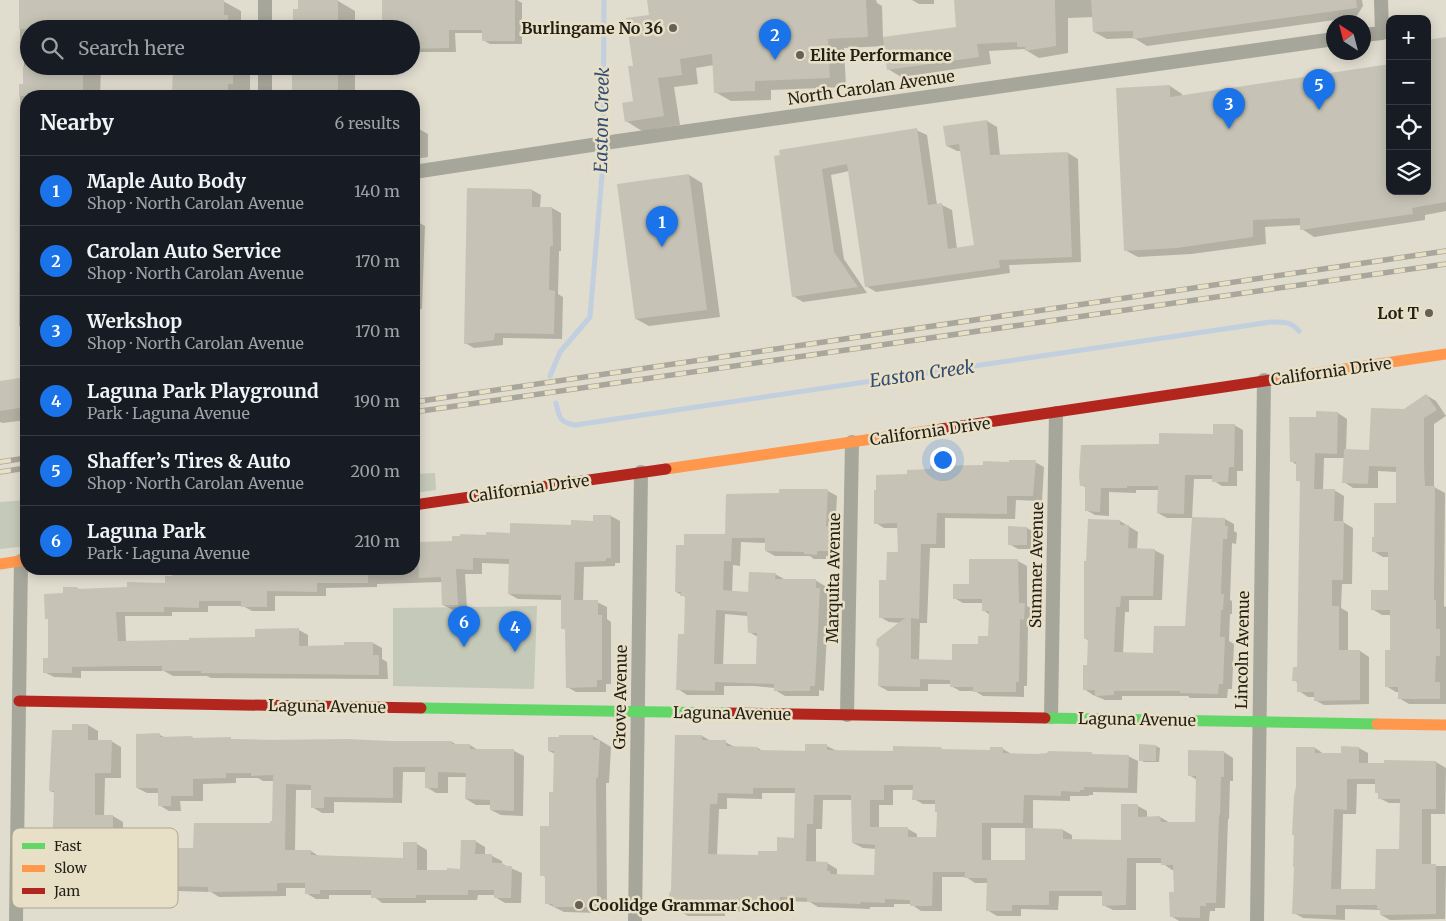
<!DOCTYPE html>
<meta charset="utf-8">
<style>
:root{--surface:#171b24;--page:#20242c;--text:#f1f3f6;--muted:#9ea1a6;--line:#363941;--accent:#1a73e8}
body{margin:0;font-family:Merriweather,serif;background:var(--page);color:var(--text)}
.controls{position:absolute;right:15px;top:15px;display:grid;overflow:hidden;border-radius:10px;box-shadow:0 2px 12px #0003}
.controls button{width:45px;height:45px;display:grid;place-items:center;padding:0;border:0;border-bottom:1px solid var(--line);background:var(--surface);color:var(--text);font:25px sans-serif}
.compass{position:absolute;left:1326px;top:15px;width:45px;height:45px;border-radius:50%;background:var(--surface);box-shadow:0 2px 12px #0003;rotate:324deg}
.you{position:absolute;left:942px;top:459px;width:18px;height:18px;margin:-12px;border:4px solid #fff;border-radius:50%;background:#1a73e8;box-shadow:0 0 0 8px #1a73e833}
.badge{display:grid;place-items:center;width:32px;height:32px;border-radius:50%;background:var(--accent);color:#fff;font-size:16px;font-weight:700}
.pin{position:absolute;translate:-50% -41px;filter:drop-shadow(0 1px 2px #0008)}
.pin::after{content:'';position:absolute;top:26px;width:18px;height:15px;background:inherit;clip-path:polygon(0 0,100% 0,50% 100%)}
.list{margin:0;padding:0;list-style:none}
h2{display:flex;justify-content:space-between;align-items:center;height:65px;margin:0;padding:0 20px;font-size:21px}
h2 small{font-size:16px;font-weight:400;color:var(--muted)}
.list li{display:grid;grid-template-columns:32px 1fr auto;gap:15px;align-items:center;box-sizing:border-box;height:70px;padding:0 20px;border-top:1px solid var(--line)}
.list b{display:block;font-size:19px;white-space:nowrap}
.list p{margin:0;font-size:16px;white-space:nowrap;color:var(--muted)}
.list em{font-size:16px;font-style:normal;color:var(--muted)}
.icon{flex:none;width:28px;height:28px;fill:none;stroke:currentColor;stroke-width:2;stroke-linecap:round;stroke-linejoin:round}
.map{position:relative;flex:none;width:1446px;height:921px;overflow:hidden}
.search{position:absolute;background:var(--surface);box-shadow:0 2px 12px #0003;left:20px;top:20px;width:400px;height:55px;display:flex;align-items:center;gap:12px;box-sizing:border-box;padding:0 18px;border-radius:28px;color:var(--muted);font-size:19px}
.panel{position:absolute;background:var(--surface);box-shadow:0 2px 12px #0003;left:20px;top:90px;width:400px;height:485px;border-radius:20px}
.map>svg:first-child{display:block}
</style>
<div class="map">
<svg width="1446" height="921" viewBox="0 0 1446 921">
<rect width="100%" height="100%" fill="#e0dcce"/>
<path fill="#c4c9b9" d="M435,473L436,490L414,493V474Z
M26,500V546L0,549V502Z
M537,606L534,689L393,686V608Z"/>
<path fill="#0003" fill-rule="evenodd" d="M383,0H517L522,3V44H490L483,40V33H455L456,52H411V29Z
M662,0H876L877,3L882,6L883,38L957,28L956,0H1362L1363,6L1356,17L1147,46L1134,38L1107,39L1094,32V17L1068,18V53L1039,58L1024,49L989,51L991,64L901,77L888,69L885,46L844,48L846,87L771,90V100L731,101L715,92L714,65L696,68L698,84L674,87L680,125L642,131L626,121L634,102V67L651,16Z
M912,0H934V4H919Z
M20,1H223L241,11V24L246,27V29H29V66H101L100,96H26V330L19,326L20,152H25V119L20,116V85H24V52L20,49Z
M338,1L355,11V29H294L299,10Z
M1446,38V211L1425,215V220L1314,237L1302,229L1301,225L1265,227L1266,244L1191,254L1138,257L1125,250L1170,86L1182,94V96L1390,191H1427Z
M174,66H250V94L246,93V96H173Z
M294,66H355V96H293Z
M987,121L997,127L1000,156L1068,153L1078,159L1081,262L1009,265L1010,273L876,292L866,286L849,171L831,175L844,259L867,293L803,302L793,296L775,157L916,130L927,135L937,205H942L952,210L957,249L976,246L961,151H957L947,146L944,127Z
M414,129H419L428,134V157L414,159Z
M689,175L702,183L720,317L649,326L636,319Z
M532,190L541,195L540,208H552L561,213V251H559L558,294L563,297L562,339L503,338V345L474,348L465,343Z
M414,220L425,226L422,309L414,310Z
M26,378V420L3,423L0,422V382Z
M1426,395L1436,401L1446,416L1434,424V487L1445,493L1444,606L1446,607V704H1409L1399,698V692H1396L1386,686L1391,651V615H1382L1372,609L1389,592V557H1383L1373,551L1397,504V472L1378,471V488H1353L1344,482L1345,458H1324L1323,490H1334L1344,496L1343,522L1353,528L1352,584H1342L1341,608L1348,612V651H1360L1369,657V704L1324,705L1315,700V697H1308L1299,691L1298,683L1294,680L1298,668L1302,483L1297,480V465L1291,461L1317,418L1338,413L1347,419L1346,451H1371L1404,410Z
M1234,425L1243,430V471H1237V486H1222L1214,481V479H1194L1192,518L1225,519L1234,524V531L1237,533L1236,544L1232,543L1230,600L1232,601V614H1230L1229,641L1234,644L1232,689H1228L1227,698H1190L1188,696H1122V700H1105L1093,695L1084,689L1088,666L1089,641L1085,638L1089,521H1120L1138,532L1137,549L1154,550L1164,555L1162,600H1129V612H1125L1123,653L1155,654L1186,627L1193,518H1167L1158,513L1159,490H1136V493L1109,492V516L1095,515L1086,510L1087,488L1081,485L1160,445L1214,435Z
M984,462H1035L1044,467L1042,501L1016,500L1015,519L945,518V548H930L927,623H920L919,661H953L989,638L990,615L983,610V603H963L954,598L970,586L1018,561L1027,566V606L1033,609V624H1028L1027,686H1024V697L983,696L975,691H960L951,686V684H928V691H888L879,686L901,623L889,622L880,617L887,581L899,553V528H884L876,523L908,476L984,467Z
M828,491L837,496L835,531L838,533L836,556H826V559H814L810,556H775L766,551V543L741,542L740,566L733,565L732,592L749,593L775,574L784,579L815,580L825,586L824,592L829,594L824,691L819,690V696H785L775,690V688L754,686H724V695H687L678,689L686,635L687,598L676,592L685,546L727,536L780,494ZM725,614L748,616L749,632L758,637L757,666L723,665Z
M611,516L620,521V563H615V566L584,567L583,601L597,602L607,607V619L611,622V684H606V692H576L567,687L566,630L562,628V600L518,599L509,594L510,564L482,563V574H465L467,609L453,610L443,605L442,582L377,584V587L326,588V596H275V611H252L243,606H208V612H172V616H125L126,642L256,638V630H299L308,635V647L345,646V643H373L382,648V659L387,662L388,679L211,678L207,676H173L164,671H81V678L54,677L44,672L49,659L50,620L46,618L64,594L77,588L81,590L128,588L166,584L203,576L243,573V569H414V549L487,536L572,526L594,522Z
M1027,528L1036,533L1035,549H1018L1009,544Z
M88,725L98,731V741H111L121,747V778H105L104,816H113L123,822V834L166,835L176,841V849L195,850L271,825L273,822L274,781H263L258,778H236V783L203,784V801H180L181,811H169L159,805V793H147L137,788L160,735L166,738L192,737L195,739L452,742L457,745H470L478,750L514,751L524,756L523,816L501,815L491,810V805H476L466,799L467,777H448V793H436L426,787V772H403L402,803L334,802V813H322L312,807V790H296L295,851H311L320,857L404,859V843L417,844L427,850V871L461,870L475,841L485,847V856H492L502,861V864L522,873L521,903H505L495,897V895H478L477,900H426V903H382L372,895H329V899H316L306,893V888H286V896L219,897L211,892L177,891L140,892V896L60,897L50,892L55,793L50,791L73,732Z
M560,736H593L611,747L609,783H606L607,908H600V913L564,912L546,903L547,878L542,875L550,828L554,793L555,754L549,751Z
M702,736L711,741L725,742L735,747L758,748L764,752H806V745L827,746L837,751L894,752L941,748L945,751L991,752V748L1003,749L1013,755L1092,754L1095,755L1128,756L1138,761L1137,793L1093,792V795H1089V796H1070V801L1033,800V829L1063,830L1072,835V840L1122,842L1138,806L1147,811V818L1160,817L1170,823L1196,824L1197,780L1189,775L1224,752L1233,758V781H1230L1229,819H1228L1225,908H1215V911H1210L1209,921H1179L1171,916L1175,893V870H1172L1162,863H1136V910H1113L1103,905V896H1059L1058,910L1021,909V916H997L987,910L988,883H975L966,877H942V911H921L911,904H894V907H870V909L818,907L810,902L789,901V909L750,908V912L725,911V916H688L678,910ZM893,790H914V799L923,804H936L938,812L937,839H917V834L908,829L879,828V805H893ZM762,793H796V839L778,852L759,856L717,855L719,809H727V798L762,799ZM823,800H852L853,843L863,848L876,849L875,876L837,875V869L827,863H816V829H822ZM991,828H1026V861H991Z
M1156,746L1160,748L1159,762H1144L1140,760Z
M1315,748L1324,754H1342L1359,748L1368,753V765L1436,762L1446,768L1445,814H1431V866H1446L1445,919L1390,920L1381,915V910L1345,909V920L1303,918L1294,913ZM1357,784H1376V792L1379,794V798L1389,803H1401L1400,850L1376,890H1341L1343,814H1356Z"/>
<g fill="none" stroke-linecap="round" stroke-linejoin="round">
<path stroke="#c2cfdf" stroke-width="5" d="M550,376L560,352L590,317L603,163L604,0
M556,403C559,417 559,422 575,425L1271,322C1283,322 1291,321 1299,331"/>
</g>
<path fill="#c6c3b6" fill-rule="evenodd" d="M19,0H224V15H228V29H19Z
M298,0H338V29H293V9H298Z
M382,0H515V41H482V30H449V48L411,49V29H382Z
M647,0H866L868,37L828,39L830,78L755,81V91L714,93L712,54L680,59L682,75L658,78L664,116L625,122L622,103L633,101L628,66H633L626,18L649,15Z
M954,0H1055L1056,46L1025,51V47H1017V42L977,44L979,57L887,70L883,37L956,27Z
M1091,0H1356L1357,8L1133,39V31L1093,32Z
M1446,37V202L1412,208L1413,214L1300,230V218L1253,220V237L1177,248L1124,251L1116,88L1170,85V97L1390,64V191H1427V40Z
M23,66H83V96H19V84H23Z
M173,66H233V84H228V96H172Z
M292,66H338V96H292Z
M987,120L990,155L1068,152L1072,257L999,260L1000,268L865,287L847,164L822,169L834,252L858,287L792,297L774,156L780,155L779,150L917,128L928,205L942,203L948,249L974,245L959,144L946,146L943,126Z
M689,174L707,310L635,319L617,184Z
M467,188L532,189V207H552L553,246H550L549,290L555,291L554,334L495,333L494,340L464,344Z
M26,377V407L0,411V381Z
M1426,394L1437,410L1424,418V466L1425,486H1435L1434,600H1436V629H1440V656H1436L1435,682H1440V699H1398V687H1385V650H1390V610H1371V590H1388V552H1372V537H1374V503H1396V467L1369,466L1368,484L1342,483L1344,449L1369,450L1371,408L1404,409Z
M1316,411L1338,412L1337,454L1315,453L1314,489H1335L1334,521H1344L1343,580H1332V606H1339V650H1360V700L1314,701V692H1297V681H1292L1293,667H1297L1300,481H1296V462H1290L1289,417H1316Z
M1213,424H1235L1234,467H1229L1228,482H1212V475H1185L1184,514L1157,513L1158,486H1127V488H1101L1100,512L1085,511V486H1080L1079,476L1081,445L1159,444V433L1213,434Z
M1009,460H1036L1033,496H1007V514L937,513L936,544H921L919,619L911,618V659L952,660V644H978V636H988L989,611H982V599H953V584H969V559H1018L1019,603H1025L1024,620L1020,619L1019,682H1016V692H973V687H950V680L920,679V687L878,686L879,648L876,645L877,639L905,618H879V580H886L887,552H898L897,523L874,524V490H876V475L907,474V470L930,469V466L983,465V461L1009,462Z
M779,489H828L826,526H829L828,551H817V555L804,554V552L765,551V538H732L731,561H724L723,590L748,592L749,572L776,573L775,579H816V588H820L815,686H810V691H774V684L715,682V691L676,690L678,634H684L685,596H680L681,592H675L676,545H684V534H725L726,494L779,493ZM716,610L747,612L748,633H757L756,664H714Z
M593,515H611V558H606V561L575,562L574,600H598V615H602V680H597V687L566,688L565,629H561V595L508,594L509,559L473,558V570L456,569L458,605H442L441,577L419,578L417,542L452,541V536H460V534L486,535V532L510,533V523L571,525V520L593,521Z
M1192,517L1225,518V526H1228L1227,539H1223L1221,594H1224L1223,610H1221L1220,637H1225L1223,684H1219L1218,694L1180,693V691H1114V695L1095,696V690H1083V665H1087L1088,639H1084V561H1086L1088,519L1120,520V525H1129L1128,548L1155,549L1153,596H1121L1120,607H1116L1114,652L1153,653L1154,626H1185Z
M1008,526L1027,527V545H1008Z
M242,569H368V583H317V592L267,591V607H241V601H199V608L164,607V612H116L118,641L189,640V638L255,637V629L299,628V646L344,645V642H373V655H379V675L201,673V671H162V666H126L72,667V673H43V658H48V618L45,619L44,594L63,593V587H77V589L127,587V582L165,583V576H172L173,574H202V571H242Z
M72,724H88V740H112L111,773H95V815H113V833L166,834V848H193L194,823H270V821H272L273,775L251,776V773H226V778L193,779V796H171V806H158V788H136V734L160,733V737L192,736V738L231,737V739L263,740L347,739L390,741H452V744H470V749H514V811L490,810V800L465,799L466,773L438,772V788H425V767H393V798L324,797V808H311V785L286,784L285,850H311V855L403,858V842H417V870H447V868L460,869L461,840H476L475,854H492V863H503V866H512L511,898H494V890H468V895H416V898H371V890H320V894H305V883H277V891L208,892V887L166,886H130V891L49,892L48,837H52L53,829L54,791H49L52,730H72Z
M559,735H593V740H600L598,778H596L597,903H590V907H552L553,904H545V876H540V826H549V792H553L554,751H548V737H559Z
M675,735H702V740H726V746L758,747V750L805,751V744H827V750L893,751V746L941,747V749L990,750V747H1003V753L1036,754L1047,753L1048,751L1092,752V754L1129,755L1128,788L1084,787V790H1080V792L1061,791V796L1024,795L1023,823H982V860H1025V828L1063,829V839L1121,840V804H1138V817L1160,816L1161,822H1195L1196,776H1188V750L1224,751V777H1221L1220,815H1219L1216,903H1206V906H1200V918L1170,917L1169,892H1174L1173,865H1161V858H1127L1126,905L1102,906V891H1049V905H1012V911H986L987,878H964L965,872H933L932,906H910V900L885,899V903L861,902L860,904L807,902V898L780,897V904H741V907H716V912L677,911L670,900L669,894L671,890ZM884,785H913L912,800H935V812H937L936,837H908V827H870V800H884ZM753,788H795L794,838L777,837V851H758V855L708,854L710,804H717L718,793L753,794ZM814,795H851L852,843L875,845L874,875L830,874V871H827L828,862L806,861L807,824H813Z
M1139,744L1156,745V761H1139Z
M1341,746L1359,747V763H1384V760L1436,761V809H1422V864H1436V914L1380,915V909H1377V905H1336V915L1292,914L1294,867H1293L1294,835H1292L1294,796L1296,787V747H1315V753H1341ZM1347,779H1375V793L1378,792V799H1400L1399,849H1376L1375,889H1331L1334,809L1347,810Z"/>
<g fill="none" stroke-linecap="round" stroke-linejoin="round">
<path stroke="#a6a69a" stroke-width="14" d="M265,29V0
M1364,35L1382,33L1381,0
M265,96V66
M414,172L618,141L1334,39
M847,715L852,442
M1051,717L1056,413
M16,921L21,561
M635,921L641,472
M1257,921L1264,380"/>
<path stroke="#63d668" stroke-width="11" d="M421,708L727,713
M1045,718L1377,724"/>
<path stroke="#ff974d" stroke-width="11" d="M1271,380L1446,354
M666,469L941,429
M0,564L26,560
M1377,724L1446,725"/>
<path stroke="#b3261e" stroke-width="11" d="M941,429L1271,380
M414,505L666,469
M19,701L421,708
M727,713L1045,718"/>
<defs>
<path id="rail" d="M414,402L1446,251
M414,412L1446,264
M0,462L26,458
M0,472L26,468"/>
</defs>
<use href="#rail" stroke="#a9a69b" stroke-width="5.5"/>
<use href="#rail" stroke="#e8e0c6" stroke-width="4" stroke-dasharray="11" stroke-linecap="butt"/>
</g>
<g fill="#646156" stroke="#e8e0c6" stroke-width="2">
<circle cx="673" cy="28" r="5"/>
<circle cx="800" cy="55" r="5"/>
<circle cx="1429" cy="313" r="5"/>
<circle cx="579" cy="905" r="5"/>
</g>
<g text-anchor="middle" stroke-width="5" stroke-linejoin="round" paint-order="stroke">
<g font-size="16" font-weight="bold" fill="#221f16" stroke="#e8e0c6" text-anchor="end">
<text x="663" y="34">Burlingame No 36</text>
<text x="810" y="61" text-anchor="start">Elite Performance</text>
<text x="1419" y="319">Lot T</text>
<text x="589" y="911" text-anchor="start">Coolidge Grammar School</text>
</g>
<g font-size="16" fill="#221f16" stroke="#e8e0c6">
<text transform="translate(871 87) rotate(-8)" y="6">North Carolan Avenue</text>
<text transform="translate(1331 371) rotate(-8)" y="6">California Drive</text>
<text transform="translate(930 431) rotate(-8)" y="6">California Drive</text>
<text transform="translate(529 488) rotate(-8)" y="6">California Drive</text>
<text transform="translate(1036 565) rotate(-89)" y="6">Summer Avenue</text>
<text transform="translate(833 578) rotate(-89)" y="6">Marquita Avenue</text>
<text transform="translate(1242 650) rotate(-89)" y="6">Lincoln Avenue</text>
<text transform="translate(620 697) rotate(-89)" y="6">Grove Avenue</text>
<text transform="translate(327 706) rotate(1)" y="6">Laguna Avenue</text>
<text transform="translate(732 713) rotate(1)" y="6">Laguna Avenue</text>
<text transform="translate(1137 719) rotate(1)" y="6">Laguna Avenue</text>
</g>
<g font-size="18" font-style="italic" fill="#324d76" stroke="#e8e0c6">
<text transform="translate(602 120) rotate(-89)" y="6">Easton Creek</text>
<text transform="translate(922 374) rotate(-8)" y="6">Easton Creek</text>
</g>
</g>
<rect x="12" y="828" width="166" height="80" rx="8" fill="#e8e0c6" stroke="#ada691" stroke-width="1"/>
<rect x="22" y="843" width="23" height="6" fill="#63d668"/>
<rect x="22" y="865" width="23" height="7" fill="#ff974d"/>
<rect x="22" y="888" width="23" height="6" fill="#b3261e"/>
<g font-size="14" fill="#221f16">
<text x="54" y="851">Fast</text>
<text x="54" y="873">Slow</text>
<text x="54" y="896">Jam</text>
</g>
</svg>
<div class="controls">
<button>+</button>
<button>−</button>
<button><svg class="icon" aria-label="locate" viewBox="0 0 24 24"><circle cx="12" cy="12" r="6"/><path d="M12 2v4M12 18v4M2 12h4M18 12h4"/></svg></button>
<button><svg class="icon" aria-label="layers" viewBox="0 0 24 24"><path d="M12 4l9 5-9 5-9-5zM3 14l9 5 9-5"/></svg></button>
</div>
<svg class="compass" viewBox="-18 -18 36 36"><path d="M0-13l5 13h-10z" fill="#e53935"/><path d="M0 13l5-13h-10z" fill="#9ea1a6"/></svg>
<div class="you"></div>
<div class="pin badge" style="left:662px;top:247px">1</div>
<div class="pin badge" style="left:775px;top:60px">2</div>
<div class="pin badge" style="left:1229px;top:129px">3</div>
<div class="pin badge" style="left:515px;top:652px">4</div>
<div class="pin badge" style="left:1319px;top:110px">5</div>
<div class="pin badge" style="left:464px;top:647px">6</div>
<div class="search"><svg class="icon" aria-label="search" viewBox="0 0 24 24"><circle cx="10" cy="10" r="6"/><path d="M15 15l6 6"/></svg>Search here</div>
<section class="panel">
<h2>Nearby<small>6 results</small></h2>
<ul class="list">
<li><span class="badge">1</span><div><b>Maple Auto Body</b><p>Shop · North Carolan Avenue</p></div><em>140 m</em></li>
<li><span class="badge">2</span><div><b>Carolan Auto Service</b><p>Shop · North Carolan Avenue</p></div><em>170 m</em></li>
<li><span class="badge">3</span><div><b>Werkshop</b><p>Shop · North Carolan Avenue</p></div><em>170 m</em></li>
<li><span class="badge">4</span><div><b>Laguna Park Playground</b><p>Park · Laguna Avenue</p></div><em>190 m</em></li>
<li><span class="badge">5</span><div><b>Shaffer’s Tires &amp; Auto</b><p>Shop · North Carolan Avenue</p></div><em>200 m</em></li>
<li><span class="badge">6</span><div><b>Laguna Park</b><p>Park · Laguna Avenue</p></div><em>210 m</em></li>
</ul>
</section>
</div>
